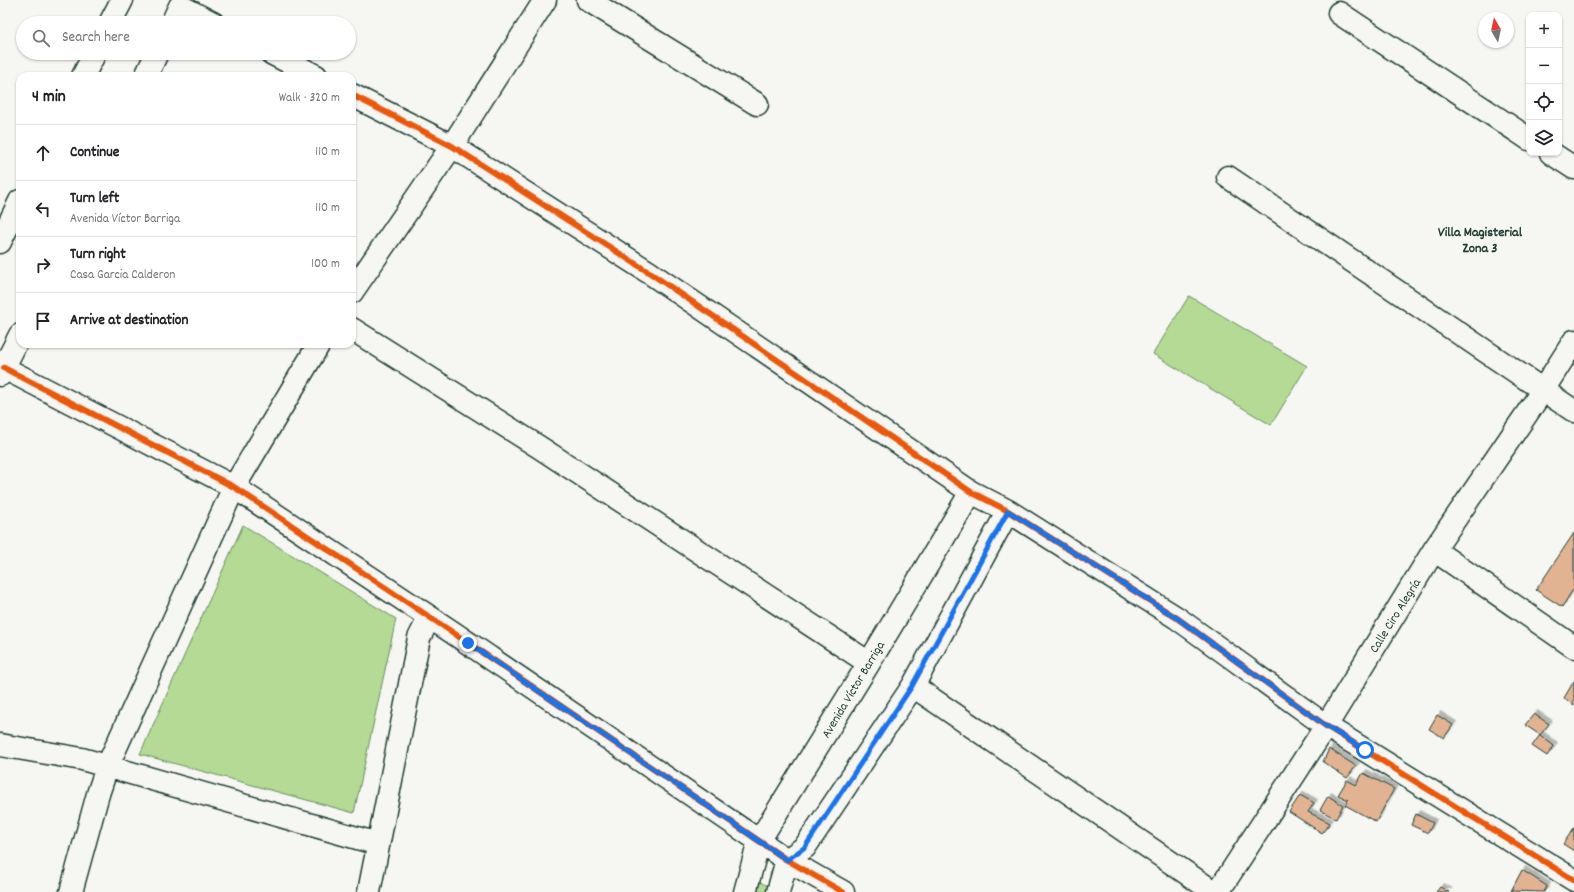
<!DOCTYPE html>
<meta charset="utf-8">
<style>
:root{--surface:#fff;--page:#f2f2f2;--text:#202124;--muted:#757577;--line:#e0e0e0}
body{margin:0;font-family:Dekko,sans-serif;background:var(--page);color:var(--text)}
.controls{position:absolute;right:12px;top:12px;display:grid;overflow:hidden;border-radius:8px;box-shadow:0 1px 3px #0004}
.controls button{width:36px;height:36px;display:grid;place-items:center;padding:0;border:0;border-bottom:1px solid var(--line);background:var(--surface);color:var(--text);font:20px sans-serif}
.compass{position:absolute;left:1478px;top:12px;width:36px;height:36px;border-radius:50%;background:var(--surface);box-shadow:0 1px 3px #0004;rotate:351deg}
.stop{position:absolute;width:12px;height:12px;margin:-9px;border:3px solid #1a73e8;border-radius:50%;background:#fff}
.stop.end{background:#1a73e8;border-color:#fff;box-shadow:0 1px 4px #0008}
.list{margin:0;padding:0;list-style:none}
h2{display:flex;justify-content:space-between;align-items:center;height:52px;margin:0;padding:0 16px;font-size:17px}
h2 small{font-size:13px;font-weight:400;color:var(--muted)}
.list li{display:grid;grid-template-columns:26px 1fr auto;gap:12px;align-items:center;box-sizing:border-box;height:56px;padding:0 16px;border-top:1px solid var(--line)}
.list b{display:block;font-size:15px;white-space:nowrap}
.list p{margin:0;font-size:13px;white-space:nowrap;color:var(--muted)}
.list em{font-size:13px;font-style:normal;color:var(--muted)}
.icon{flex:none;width:22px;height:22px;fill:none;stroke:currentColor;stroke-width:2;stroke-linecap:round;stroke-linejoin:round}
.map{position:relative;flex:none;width:1574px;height:892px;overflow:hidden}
.search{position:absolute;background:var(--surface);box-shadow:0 1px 3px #0004;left:16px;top:16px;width:340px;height:44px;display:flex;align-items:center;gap:10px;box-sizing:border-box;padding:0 14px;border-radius:22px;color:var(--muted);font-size:15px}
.panel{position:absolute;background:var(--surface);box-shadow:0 1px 3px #0004;left:16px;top:72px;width:340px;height:276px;border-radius:12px}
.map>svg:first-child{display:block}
</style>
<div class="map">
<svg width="1574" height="892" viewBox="0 0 1574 892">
<defs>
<filter id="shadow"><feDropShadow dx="3.5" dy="-3.5" stdDeviation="0" flood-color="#0004"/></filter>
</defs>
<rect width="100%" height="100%" fill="#f6f6f2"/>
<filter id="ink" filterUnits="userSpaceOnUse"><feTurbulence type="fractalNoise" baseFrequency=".025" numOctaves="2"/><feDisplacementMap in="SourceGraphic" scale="8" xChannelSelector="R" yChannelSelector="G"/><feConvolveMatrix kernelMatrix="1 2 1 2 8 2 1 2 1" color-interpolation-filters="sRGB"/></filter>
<g filter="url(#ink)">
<path fill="#b4da95" stroke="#6a8c64" d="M1189,296L1307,366L1271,425L1153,354Z
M243,525L396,619L354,813L140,754Z
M760,882L768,886L766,892H757Z"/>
<path fill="#e1b392" stroke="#1f3d34" filter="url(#shadow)" d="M1574,533V588L1562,607L1536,590Z
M1574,681V705L1564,698Z
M1534,714L1549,724L1540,735L1525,725Z
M1437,715L1453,725L1444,738L1429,729Z
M1540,735L1554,746L1547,756L1532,746Z
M1329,749L1356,766L1347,778L1323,762Z
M1363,773L1394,789L1376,822L1345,805L1348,800L1338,795L1347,780L1356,785Z
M1300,795L1314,803L1308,812L1330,823L1322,833L1289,812Z
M1328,796L1343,805L1336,819L1320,810Z
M1416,814L1433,823L1428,833L1411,825Z
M1574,828V851L1563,844Z
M1522,870L1547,886L1544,892L1511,891Z
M1440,887L1449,892H1436Z"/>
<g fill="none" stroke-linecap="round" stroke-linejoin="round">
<defs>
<path id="minor" d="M588,0L757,104
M1339,13L1529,139
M110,23L122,0
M172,23L180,6L213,23
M271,53L316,76
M83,76L95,53
M146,76L157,53
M352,95L452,146L650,273L971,492L1008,511L1177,618L1326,726L1574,880
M1551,153L1574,168
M1228,177L1574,411
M0,242L20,201
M352,292L452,146L545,0
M352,329L539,447L869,663
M4,368L234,487L455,634L787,860L843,892
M0,375L20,335
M1434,550L1574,647
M913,686L1214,892
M0,745L82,759L378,844
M71,892L98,794L107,767L234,487L319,344
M369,892L419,638L429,618
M745,892L759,841L869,663L971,492
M778,892L787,860L805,847L913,686L1008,511
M1218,892L1326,726L1434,550L1543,390L1574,341"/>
</defs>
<use href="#minor" stroke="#1f3d34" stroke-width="25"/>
<use href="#minor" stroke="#f6f6f2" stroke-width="22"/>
<defs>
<path id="cycleway" d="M352,95L452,146L650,273L971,492L1008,511L1177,618L1326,726L1574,880
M4,368L234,487L455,634L787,860L843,892"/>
</defs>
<use href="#cycleway" stroke="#f6f6f2" stroke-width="8"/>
<use href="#cycleway" stroke="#e8590c" stroke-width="6"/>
</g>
</g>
<g fill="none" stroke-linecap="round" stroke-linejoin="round" filter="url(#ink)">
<path stroke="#1a73e8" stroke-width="5" d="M468,643L787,860L805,847L912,686L1008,511L1177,618L1326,726L1365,750"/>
</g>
<g text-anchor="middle" stroke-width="3" stroke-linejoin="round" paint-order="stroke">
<g font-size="13" fill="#1f3d34" stroke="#f6f6f2">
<text transform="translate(1394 615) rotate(-58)" y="5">Calle Ciro Alegría</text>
<text transform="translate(852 689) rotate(-59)" y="5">Avenida Víctor Barriga</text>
</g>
<g font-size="14" font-weight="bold" fill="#1f3d34" stroke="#f6f6f2">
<text x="1480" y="236">Villa Magisterial<tspan x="1480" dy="16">Zona 3</tspan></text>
</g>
</g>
</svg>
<div class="controls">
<button>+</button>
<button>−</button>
<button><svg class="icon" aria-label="locate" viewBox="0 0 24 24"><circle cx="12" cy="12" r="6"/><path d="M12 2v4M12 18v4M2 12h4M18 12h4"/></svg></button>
<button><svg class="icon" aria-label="layers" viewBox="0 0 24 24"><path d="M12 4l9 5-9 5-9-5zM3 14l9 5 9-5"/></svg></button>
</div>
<svg class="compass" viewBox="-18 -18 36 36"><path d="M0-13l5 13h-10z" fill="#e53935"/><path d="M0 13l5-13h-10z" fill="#757577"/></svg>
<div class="stop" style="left:1365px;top:750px"></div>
<div class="stop end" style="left:468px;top:643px"></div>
<div class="search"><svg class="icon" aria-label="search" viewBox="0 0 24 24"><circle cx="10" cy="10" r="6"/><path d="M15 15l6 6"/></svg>Search here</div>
<section class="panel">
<h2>4 min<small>Walk · 320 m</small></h2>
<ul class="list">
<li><svg class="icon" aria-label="ahead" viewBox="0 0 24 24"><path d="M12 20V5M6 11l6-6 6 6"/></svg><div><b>Continue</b></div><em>110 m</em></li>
<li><svg class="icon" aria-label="left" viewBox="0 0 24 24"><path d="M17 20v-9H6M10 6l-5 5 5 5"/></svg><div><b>Turn left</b><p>Avenida Víctor Barriga</p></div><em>110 m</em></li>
<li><svg class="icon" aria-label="right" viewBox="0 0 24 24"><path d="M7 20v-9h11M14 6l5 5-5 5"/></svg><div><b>Turn right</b><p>Casa Garcia Calderon</p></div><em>100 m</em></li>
<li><svg class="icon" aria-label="arrive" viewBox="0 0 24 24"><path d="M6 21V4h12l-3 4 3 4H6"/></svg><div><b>Arrive at destination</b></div></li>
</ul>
</section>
</div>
